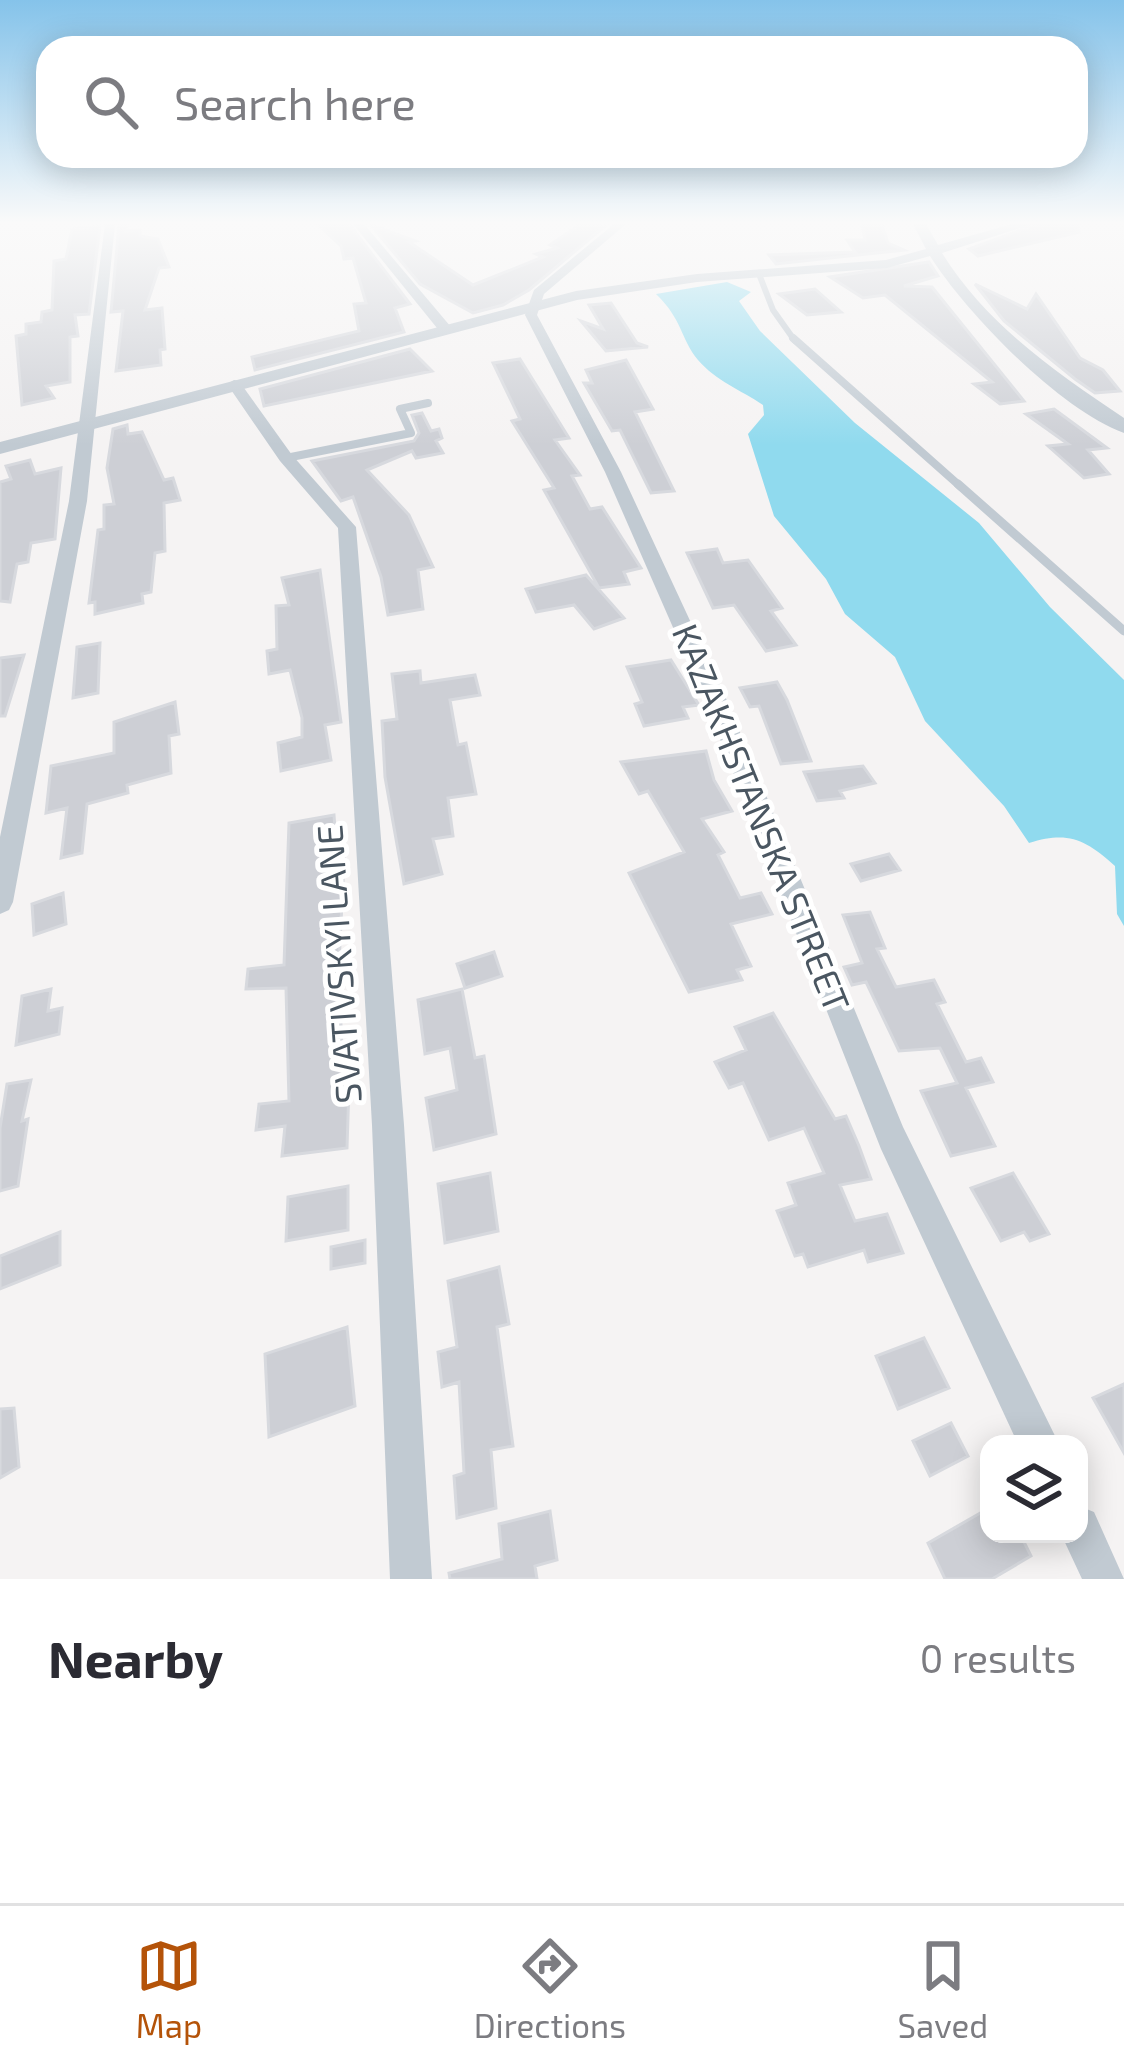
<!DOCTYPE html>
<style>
:root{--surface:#fff;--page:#f2f2f3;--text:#2b2b33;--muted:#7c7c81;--line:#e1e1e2;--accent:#b45309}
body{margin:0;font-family:"Exo 2",sans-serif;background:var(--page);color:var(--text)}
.controls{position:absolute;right:36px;bottom:36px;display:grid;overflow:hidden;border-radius:24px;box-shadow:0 6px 30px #0003}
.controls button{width:108px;height:108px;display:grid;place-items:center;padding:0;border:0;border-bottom:3px solid var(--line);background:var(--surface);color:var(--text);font:60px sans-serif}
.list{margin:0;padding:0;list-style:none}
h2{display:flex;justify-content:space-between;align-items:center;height:156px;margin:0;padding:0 48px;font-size:51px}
h2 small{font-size:39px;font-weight:400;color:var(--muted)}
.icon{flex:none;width:66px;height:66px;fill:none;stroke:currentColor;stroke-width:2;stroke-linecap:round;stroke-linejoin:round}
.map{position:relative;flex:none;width:1124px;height:1579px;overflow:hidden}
.search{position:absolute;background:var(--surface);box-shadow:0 6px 30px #0003;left:36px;right:36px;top:36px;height:132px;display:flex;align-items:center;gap:30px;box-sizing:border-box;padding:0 42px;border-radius:36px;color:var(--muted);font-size:45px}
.sheet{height:324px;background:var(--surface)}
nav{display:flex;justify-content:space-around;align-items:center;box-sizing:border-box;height:168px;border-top:3px solid var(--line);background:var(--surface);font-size:33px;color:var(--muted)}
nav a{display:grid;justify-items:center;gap:6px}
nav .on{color:var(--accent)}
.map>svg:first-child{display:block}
</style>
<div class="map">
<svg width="1124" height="1579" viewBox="0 0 1124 1579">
<rect width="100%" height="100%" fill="#f5f3f3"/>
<path fill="#90daee" d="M727,282L751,292L739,301L760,331L855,423L979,523L1050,607L1124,680V926L1117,914L1115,866C1085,839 1068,831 1029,843L1004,806L925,721L895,657L845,614L826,579L774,516L748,434L764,415L763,405C741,390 716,381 698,360C680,338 683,320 656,294Z"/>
<path fill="#cdcfd5" stroke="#d7d9de" stroke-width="3" d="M128,224L126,231L140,230V236L158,239L169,267L159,268L145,310L162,308L165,349L160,350L161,365L116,371L123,311L111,312L119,225Z
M317,224H349L410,304L395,308L404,332L255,370L252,357L359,331L354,304L366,303L353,258L344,259L341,246Z
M370,224L415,241L409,242L473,285L543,257L536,254L557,248L550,245L579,225L605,226L529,290L503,305L473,313L420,284Z
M862,224L882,225L888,243L904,250L776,264L769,255L855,252L847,240H865Z
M1037,224H1078L1079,232L978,256L969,249Z
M100,226L89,314L75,315L78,336L70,337V382L46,386L54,398L22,405L16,336L26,334V324L41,322L42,312L52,310L54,261L66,259L72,229Z
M929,262L938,276L904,286L932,287L1024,401L1000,404L974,384L992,382L885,295L863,298L830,277Z
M975,284L1027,309L1036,294L1080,358L1103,370L1120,391L1095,393L1075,379L1004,321Z
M815,289L841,312L807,315L779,294Z
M611,303L637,343L648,347L606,351L581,321L603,329L589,305Z
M410,349L432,371L264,406L260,389Z
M520,359L569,438L555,440L580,475L572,476L590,509L602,507L641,568L624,572L629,584L599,588L544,490L554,488L512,421L520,419L493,363Z
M626,360L653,409L635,412L674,491L651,493L620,430L612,431L584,383H592L586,370Z
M1054,409L1107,448L1088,450L1109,474L1084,478L1048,446L1068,444L1026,414Z
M422,413L431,431L439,429L442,438L436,441L443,453L416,458L412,451L367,470L409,515L433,567L418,570L423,609L388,615L381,577L353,497L341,501L312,461L414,441L419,433L412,415Z
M127,425L128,434L142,432L164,480L173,478L180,500L164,503L165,551L155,553L151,592L142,594L143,603L95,614V602L89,603L98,530L104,529V505L114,504L107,468L113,429Z
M30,460L35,474L61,468L55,539L31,543L28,562L17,564L10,602L0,601V482L11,479L6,466Z
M717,549L723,563L748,560L782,608L771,611L796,645L766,651L734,605L713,608L687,553Z
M320,570L341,722L325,725L331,760L281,771L278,743L302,737V718L290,670L269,674L267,651L277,649L276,606L289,605L282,578Z
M586,575L624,618L594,629L574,605L536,612L526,589Z
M100,643L98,693L73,698L77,647Z
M24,655L5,716H0V658Z
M671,660L699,705L683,707L688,718L644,726L635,704L642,702L627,667Z
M420,671L421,683L475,675L480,695L450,700L458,745L466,743L476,794L448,798L453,836L433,839L442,874L404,884L385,777L382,721L397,719L392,674Z
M777,682L787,700L811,761L781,764L759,706L750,707L740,688Z
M175,702L179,734L169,736L171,773L127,785L128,793L87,804L82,853L61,858L67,808L46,813L51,766L114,753V722Z
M706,751L714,780L732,811L702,819L724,852L718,855L740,898L761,893L772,914L731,924L751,966L737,970L742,980L689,992L629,873L684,852L648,791L639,794L621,762Z
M863,766L875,783L840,791L844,798L817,801L804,772Z
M334,815L336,842L345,841L339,964L343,1087L349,1086L347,1148L282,1156L285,1126L256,1130L259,1104L289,1101L286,988L246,989L248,969L284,965L289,823Z
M889,854L900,870L861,881L851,864Z
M63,893L66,924L34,935L32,904Z
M870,912L885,948L877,949L896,987L934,980L945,1002L937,1004L966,1062L981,1058L993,1082L966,1088L995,1146L951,1156L921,1091L957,1083L940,1048L899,1051L866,982L852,985L844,967L862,963L843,915Z
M494,952L502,976L465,988L457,964Z
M51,989L48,1011L62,1008L59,1034L16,1045L22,996Z
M462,989L475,1058L484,1056L496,1134L434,1150L426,1098L457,1090L450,1048L425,1054L418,1000Z
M773,1013L835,1119L846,1116L859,1146L871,1179L840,1185L855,1221L887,1214L903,1253L868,1262L864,1250L808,1267L803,1254L795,1256L777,1211L796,1205L788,1183L824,1173L804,1128L769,1140L743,1083L729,1088L715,1062L746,1050L735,1027Z
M31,1080L22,1121L28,1119L18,1186L0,1191V1128L7,1084Z
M490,1173L498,1231L445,1243L438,1184Z
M1013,1173L1049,1234L1030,1241L1024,1232L1001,1241L971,1188Z
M348,1186V1230L286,1241L288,1197Z
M60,1232V1265L0,1289V1256Z
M365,1240V1263L331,1269V1247Z
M499,1267L509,1324L497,1327L513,1446L491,1450L496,1508L457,1518L454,1476L464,1473L459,1382L442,1387L438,1352L457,1347L448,1281Z
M347,1327L355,1406L269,1437L265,1354Z
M924,1338L949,1388L898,1409L876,1356Z
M1124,1384V1453L1093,1398Z
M14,1408L19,1467L0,1478V1409Z
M951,1423L968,1456L930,1476L913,1441Z
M989,1508V1534H1020L1031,1556L992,1579H945L928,1543Z
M550,1511L557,1560L535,1566L537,1579H450L449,1573L502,1559L499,1524Z"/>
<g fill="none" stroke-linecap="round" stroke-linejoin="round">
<path stroke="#c1cad2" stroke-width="6" d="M759,274L773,310L795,341"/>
<path stroke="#c1cad2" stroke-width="8" d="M793,338L961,487
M286,458L411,433L400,409L428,403"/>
<path stroke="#c1cad2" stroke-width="9" d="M958,484L1124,631"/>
<path fill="#c1cad2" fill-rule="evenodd" d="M105,224H115L87,501L13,902L9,910L0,914V837L69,501Z
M353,224H364L451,327V333H441Z
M614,224H626L544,294L537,315L621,472L725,696L903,1127L1059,1444H1018L881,1149L703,696L605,472L525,315L534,290Z
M234,380L239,381L292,455L356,527L404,1125L432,1579H390L372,1125L338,528L280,461L227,384Z
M1079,1506L1094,1512L1124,1579H1082L1061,1534H1079Z"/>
<path fill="#c1cad2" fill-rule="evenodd" d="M913,224H926L938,245L1012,224H1033L942,253C987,325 1055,372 1124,418V433C1060,410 966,313 930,256L887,268L697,282L577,300L0,454V442L576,291L697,274L886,260L926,249Z"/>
</g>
<linearGradient id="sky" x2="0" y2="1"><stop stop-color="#85c3ea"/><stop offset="0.5" stop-color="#fafafa"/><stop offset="1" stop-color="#fafafa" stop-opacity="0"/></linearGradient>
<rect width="1124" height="445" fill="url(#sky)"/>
<g text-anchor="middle" stroke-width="10" stroke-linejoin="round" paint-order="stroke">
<g font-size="36" fill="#4a5661" stroke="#fff">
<text transform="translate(761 818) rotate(68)" y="13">KAZAKHSTANSKA STREET</text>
<text transform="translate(339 964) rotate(-94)" y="13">SVATIVSKYI LANE</text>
</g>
</g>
</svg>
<div class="controls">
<button><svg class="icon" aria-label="layers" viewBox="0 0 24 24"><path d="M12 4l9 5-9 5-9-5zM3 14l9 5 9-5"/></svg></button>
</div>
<div class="search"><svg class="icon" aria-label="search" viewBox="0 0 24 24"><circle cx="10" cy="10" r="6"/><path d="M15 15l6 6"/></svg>Search here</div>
</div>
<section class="sheet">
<h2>Nearby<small>0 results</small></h2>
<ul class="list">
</ul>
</section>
<nav>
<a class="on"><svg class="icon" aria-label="map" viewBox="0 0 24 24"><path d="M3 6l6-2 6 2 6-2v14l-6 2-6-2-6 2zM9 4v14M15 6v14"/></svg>Map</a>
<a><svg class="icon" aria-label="directions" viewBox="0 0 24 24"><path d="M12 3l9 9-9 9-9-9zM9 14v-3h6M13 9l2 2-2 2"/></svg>Directions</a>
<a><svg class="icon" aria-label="saved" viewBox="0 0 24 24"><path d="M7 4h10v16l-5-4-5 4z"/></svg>Saved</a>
</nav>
